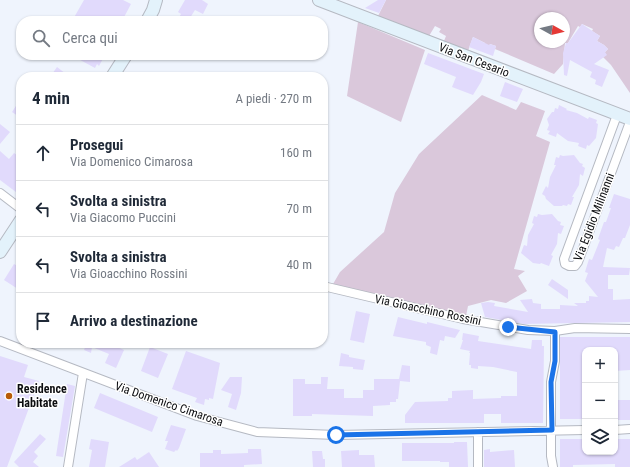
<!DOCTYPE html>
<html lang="it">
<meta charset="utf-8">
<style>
:root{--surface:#fff;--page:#f6f6f7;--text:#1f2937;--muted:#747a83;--line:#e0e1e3}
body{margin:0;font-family:"Roboto Condensed",sans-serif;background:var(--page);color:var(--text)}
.controls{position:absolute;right:12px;bottom:12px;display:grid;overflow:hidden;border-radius:8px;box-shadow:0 1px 3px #0004}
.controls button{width:36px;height:36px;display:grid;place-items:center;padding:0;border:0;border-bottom:1px solid var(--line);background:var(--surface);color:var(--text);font:20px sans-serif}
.compass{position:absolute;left:534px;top:12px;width:36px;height:36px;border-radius:50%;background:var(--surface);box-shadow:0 1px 3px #0004;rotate:98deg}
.stop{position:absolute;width:12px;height:12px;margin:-9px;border:3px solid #1a73e8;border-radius:50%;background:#fff}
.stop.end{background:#1a73e8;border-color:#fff;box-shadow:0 1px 4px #0008}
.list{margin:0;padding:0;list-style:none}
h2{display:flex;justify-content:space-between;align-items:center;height:52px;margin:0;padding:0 16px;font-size:17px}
h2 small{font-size:13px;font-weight:400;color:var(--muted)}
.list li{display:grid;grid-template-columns:26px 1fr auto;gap:12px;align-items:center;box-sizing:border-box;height:56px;padding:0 16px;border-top:1px solid var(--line)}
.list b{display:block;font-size:15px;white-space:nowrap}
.list p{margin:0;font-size:13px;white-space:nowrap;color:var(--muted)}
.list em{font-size:13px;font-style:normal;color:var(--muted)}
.icon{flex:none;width:22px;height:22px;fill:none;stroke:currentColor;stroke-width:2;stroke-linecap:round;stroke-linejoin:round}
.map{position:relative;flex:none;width:630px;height:467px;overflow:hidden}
.search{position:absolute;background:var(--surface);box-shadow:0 1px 3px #0004;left:16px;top:16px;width:312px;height:44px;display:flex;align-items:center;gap:10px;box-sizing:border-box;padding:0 14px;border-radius:16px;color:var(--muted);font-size:15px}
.panel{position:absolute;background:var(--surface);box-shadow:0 1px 3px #0004;left:16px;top:72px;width:312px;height:276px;border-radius:16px}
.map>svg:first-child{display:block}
</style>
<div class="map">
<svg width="630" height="467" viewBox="0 0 630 467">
<rect width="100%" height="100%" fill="#eff4fd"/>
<path fill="#dac8db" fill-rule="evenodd" d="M386,0H630V93L611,65L603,57L605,52L608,49L604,45L597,41L600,36L592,31L593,29L582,24L580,27L578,26L568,43H565L563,64L554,74L495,49L496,46L490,44L489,47L484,45L485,43L473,37L468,51L444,41L446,36L439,32L441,29L435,26L429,36L378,16ZM540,18H564V42H540Z
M358,22L425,50L401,122L347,96Z
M482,95L516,110L521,102L545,111L536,136L550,142L514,269L525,271L518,276L527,291L506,303L491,300L468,306L466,316L333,284L340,272L384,232L395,193L419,154Z"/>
<path fill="#e1dafc" d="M84,0H123L131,4L122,21H72Z
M185,0H202L208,4L203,14L195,10L188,21H177L181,14L178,12Z
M378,0H386L379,13L365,8Z
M582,24L600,36L597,41L604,45L608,49L605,52L607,55L594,64L609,70L602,87L595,84L596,80L590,77L592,72L570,60L567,76L564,75L563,53L566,43H568Z
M473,37L489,45L490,44L496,46L493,56L469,47Z
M428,53L484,74L481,82L473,95L452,87L456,77L424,64Z
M71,55H105L99,66L97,64L95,68Z
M57,67L70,77H50Z
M505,82L523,89L517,102L500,96Z
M21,98V118L12,112Z
M559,105L567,109L566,110L577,113L588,119L589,117L597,120L596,123L598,124L596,138L589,146L587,145L586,149L578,146L579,143L568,141L557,133L556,137L548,134L550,131L547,130L549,125L547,119L552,112H554L555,108L558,109Z
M0,124L10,132L0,144Z
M0,151L9,159L14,153L21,158V184L16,192L0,180Z
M560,155L563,156L574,155L580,163L583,164L582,166L585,168L583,176L580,174L579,185L572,197H574L571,205L568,204L567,206L563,205L562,206H554L546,199L545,196L542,194L546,186L548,188L550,177L556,165H554L556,157L559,158Z
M614,194L630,199V225L625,238H623L619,247L616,246L614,250L607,248L603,267L630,268L629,275H608V289H613V300L630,299V322L524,324L485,317L481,303L488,302L495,303L494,306L528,312L520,300L532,299L533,303L541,304V309H560V305L578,306L574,303H586V301H589V296L598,297L585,281L588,273L585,272L589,259L592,260L600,240L598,239L604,222H606L611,208H609Z
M538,214L542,215L552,214L558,221L561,222L560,225L564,226L561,234L558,233L557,244L551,255L553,256L549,266L541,263L540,264L533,263L521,253L524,245L527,246L528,235L534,224L532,223L534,216L537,217Z
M14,264L21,268V291L4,280Z
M552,279L568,290V299L548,285Z
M356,311L370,314L364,343L350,340Z
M398,317L427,324V322L460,330L455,338L445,336L444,341L440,340L437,355L430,353L431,347L426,345V342L393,336Z
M463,333L479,336L478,341L531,349L532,340H542V346H544L543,423H501V414H484V423H405V415L415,402L448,401V398H452V391L473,390V399L501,398V396H517V372L493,367L478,366V369L471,368V365H469L470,353H469L470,351L460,349L463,340H462Z
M560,337H630V370L615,371V350H585V359H582V390H585V419H560Z
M82,343H108L124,350L116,368L105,363L109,354L92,347L91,353L84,350L86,345Z
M150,347L168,354L158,378L141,371Z
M186,351L220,363L213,399L209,398V400L205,399L204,405L195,402L197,398L172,389Z
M341,353L349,355V357L365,360L363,370L353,369V367L339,366Z
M0,356L28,365L24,377L39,381L7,467H0Z
M402,365L410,366V382L400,381L398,399H396V402H390V405L373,406V416L312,414V416H293V379H305V384H321V377H328L327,389H344V398H363V390H374V379H399Z
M230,377H242L241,393L236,410L228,407L232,394L221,390Z
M67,384L75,386L63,457L56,456Z
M100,393L158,417L152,432L94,408Z
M615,400H630V420H615Z
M171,425L186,429L179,448L177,451L176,450L174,452L165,449L168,441H165Z
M40,434L46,439L34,452L38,456L33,462L39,467H19L14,462Z
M91,439L109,442L105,467H89L92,450L89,449Z
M560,439H585V452H615V439H630V467H615V464L573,465V467H560Z
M454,442H467L468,467H449V462H440V461H402V443H454Z
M248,449H261L262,464L244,465V467H200V453H213V450H221V454L248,453Z
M490,449V452L514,450L515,467H484V450Z
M359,450V455H374L375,467H342L341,451Z
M312,451H322L323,459H325V467H313Z
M149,452L159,467H119L135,457L137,460Z"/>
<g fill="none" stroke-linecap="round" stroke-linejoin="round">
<defs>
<path id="street" d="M617,115L564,259L565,264L569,266H575L578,262L630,122
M0,193L21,209
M323,286L463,319L528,330L555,331L575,328L630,329
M0,341L197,416L257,432L336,435L585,430
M615,430L630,429
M478,432V467
M68,467L83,373
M553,467L551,456V382L555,361V331"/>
<path id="secondary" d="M319,0L630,119
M147,21L153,10L156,0
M112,77L126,55
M0,252L21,220"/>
</defs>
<use href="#street" stroke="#b5b9c2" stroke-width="10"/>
<use href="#secondary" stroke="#b5b9c2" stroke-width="14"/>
<use href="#street" stroke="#fff" stroke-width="8"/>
<use href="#secondary" stroke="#e3f2fb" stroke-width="12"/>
</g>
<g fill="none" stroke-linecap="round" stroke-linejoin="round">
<path stroke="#1a73e8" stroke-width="5" d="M336,435L552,430L551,382L555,361V332L508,327"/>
</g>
<circle fill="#b85b07" stroke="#fff" stroke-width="1.5" cx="9" cy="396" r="4"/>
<g text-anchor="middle" stroke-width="3" stroke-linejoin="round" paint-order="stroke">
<g font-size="12" fill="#0c0d10" stroke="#fff">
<text transform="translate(474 60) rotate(21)" y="4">Via San Cesario</text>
<text transform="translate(594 217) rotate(-69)" y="4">Via Egidio Milinanni</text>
<text transform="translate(428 310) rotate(12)" y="4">Via Gioacchino Rossini</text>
<text transform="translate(169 404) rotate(19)" y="4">Via Domenico Cimarosa</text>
</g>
<g font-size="12" font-weight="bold" fill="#0c0d10" stroke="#fff" text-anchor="start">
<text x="17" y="393">Residence<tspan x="17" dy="14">Habitate</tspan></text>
</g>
</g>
</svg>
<div class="controls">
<button>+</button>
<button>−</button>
<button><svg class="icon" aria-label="layers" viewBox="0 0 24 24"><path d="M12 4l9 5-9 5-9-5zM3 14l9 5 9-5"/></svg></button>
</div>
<svg class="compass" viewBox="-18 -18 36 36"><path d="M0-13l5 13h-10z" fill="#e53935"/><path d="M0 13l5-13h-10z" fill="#747a83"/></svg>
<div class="stop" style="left:336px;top:435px"></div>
<div class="stop end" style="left:508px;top:327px"></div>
<div class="search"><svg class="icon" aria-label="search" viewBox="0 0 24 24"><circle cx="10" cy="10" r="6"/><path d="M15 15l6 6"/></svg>Cerca qui</div>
<section class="panel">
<h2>4 min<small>A piedi · 270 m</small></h2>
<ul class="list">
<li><svg class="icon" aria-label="ahead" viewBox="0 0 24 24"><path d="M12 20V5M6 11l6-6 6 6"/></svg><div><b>Prosegui</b><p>Via Domenico Cimarosa</p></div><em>160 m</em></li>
<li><svg class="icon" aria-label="left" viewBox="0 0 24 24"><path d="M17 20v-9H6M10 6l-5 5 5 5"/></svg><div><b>Svolta a sinistra</b><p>Via Giacomo Puccini</p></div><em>70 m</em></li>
<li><svg class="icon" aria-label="left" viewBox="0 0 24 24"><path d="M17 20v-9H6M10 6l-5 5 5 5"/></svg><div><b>Svolta a sinistra</b><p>Via Gioacchino Rossini</p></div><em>40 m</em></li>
<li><svg class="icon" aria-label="arrive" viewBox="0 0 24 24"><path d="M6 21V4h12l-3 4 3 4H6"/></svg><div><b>Arrivo a destinazione</b></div></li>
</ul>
</section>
</div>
